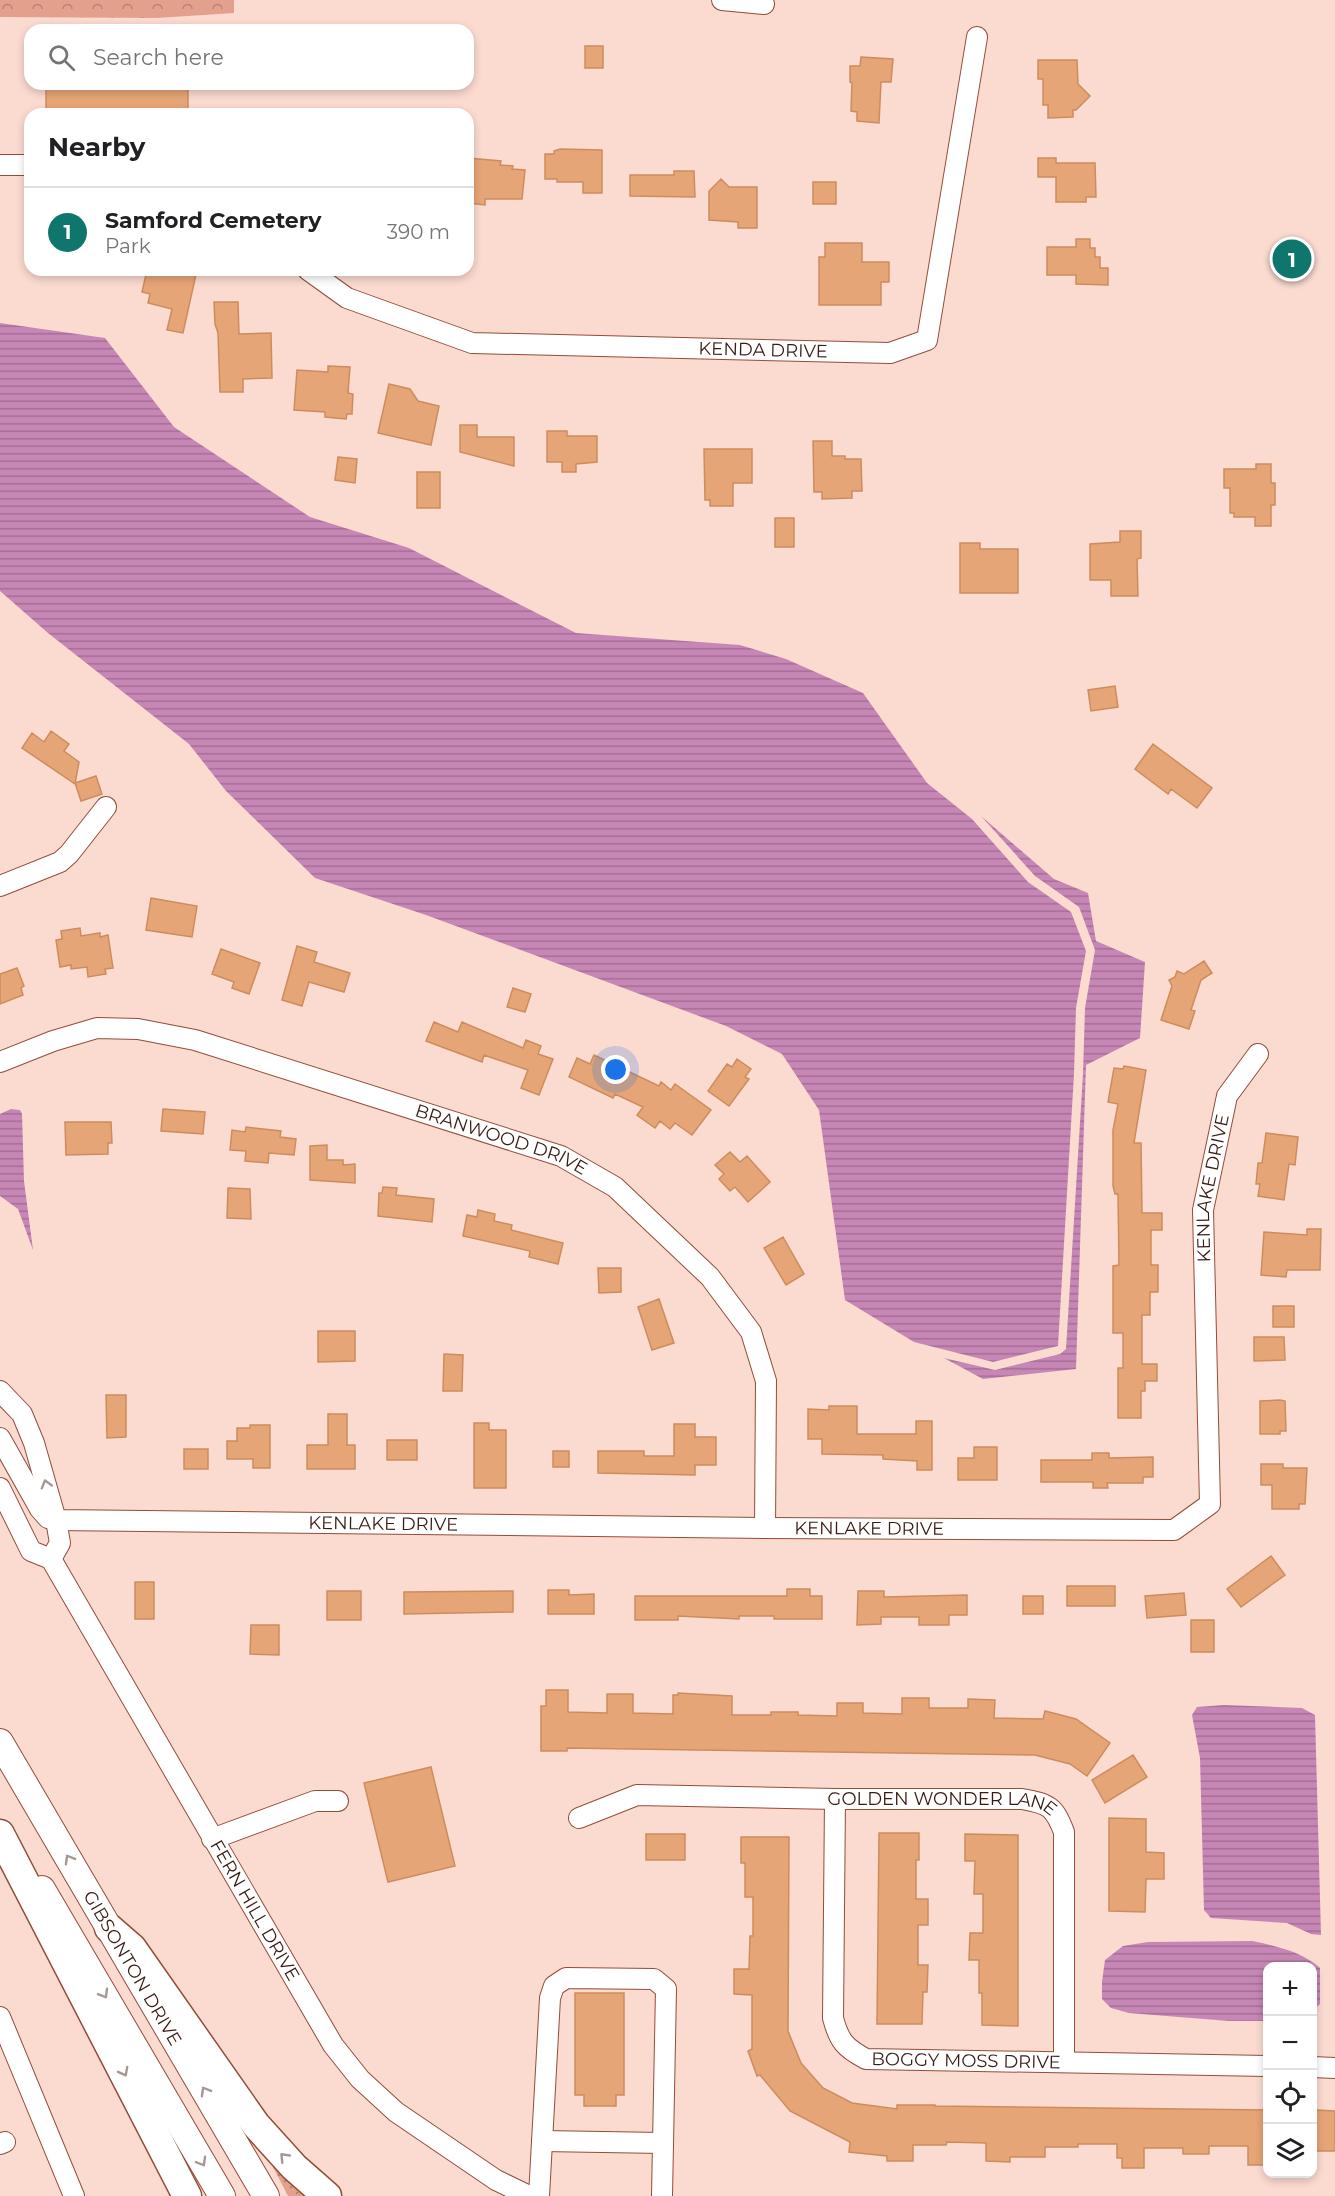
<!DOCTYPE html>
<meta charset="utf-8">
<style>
:root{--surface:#fff;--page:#f2f2f2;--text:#202124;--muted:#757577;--line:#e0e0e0;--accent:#0f766e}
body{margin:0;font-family:Montserrat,sans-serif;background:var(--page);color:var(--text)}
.controls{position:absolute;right:18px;bottom:18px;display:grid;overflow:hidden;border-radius:12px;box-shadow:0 3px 9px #0003}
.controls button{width:54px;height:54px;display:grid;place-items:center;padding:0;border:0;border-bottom:2px solid var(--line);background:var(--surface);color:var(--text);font:30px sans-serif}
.you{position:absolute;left:616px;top:1070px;width:21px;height:21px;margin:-15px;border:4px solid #fff;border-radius:50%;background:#1a73e8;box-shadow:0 0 0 9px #1a73e833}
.badge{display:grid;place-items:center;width:39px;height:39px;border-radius:50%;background:var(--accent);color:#fff;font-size:20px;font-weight:700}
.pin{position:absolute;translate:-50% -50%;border:3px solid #fff;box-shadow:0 2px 6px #0006}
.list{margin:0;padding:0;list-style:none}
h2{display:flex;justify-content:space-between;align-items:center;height:78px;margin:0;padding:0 24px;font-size:26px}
h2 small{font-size:20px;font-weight:400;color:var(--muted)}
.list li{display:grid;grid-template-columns:39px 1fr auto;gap:18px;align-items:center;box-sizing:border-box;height:90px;padding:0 24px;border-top:2px solid var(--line)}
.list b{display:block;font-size:22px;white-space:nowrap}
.list p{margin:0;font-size:20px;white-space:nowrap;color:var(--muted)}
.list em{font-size:20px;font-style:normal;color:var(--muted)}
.icon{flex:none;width:33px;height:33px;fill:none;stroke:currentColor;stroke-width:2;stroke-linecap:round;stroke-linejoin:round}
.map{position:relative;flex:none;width:1335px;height:2196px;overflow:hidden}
.search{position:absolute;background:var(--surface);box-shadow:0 3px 9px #0003;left:24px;top:24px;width:450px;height:66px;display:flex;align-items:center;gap:15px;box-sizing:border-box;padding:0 21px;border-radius:18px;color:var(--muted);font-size:22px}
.panel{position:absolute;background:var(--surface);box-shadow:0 3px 9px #0003;left:24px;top:108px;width:450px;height:168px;border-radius:18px}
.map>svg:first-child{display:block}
</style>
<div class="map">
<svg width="1335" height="2196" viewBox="0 0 1335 2196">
<defs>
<pattern id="grass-dots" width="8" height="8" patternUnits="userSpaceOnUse" patternTransform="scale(1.5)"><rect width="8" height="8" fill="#e3a18d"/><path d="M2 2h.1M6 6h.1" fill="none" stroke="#b98272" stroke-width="1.8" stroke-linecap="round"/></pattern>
<pattern id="forest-crowns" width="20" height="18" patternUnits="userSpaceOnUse" patternTransform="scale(1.5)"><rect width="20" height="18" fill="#e3a18d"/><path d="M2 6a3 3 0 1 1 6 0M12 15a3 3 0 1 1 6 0" fill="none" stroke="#b98272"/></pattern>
<pattern id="water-rules" width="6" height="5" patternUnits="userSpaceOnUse" patternTransform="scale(1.5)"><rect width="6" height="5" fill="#c787b6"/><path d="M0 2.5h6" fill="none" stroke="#a36e93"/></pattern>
</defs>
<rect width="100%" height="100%" fill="#fbdad0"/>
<path fill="url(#grass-dots)" d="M276,2165L312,2196H288L273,2167Z"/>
<path fill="url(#forest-crowns)" d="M0,0H234V13L157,18L0,17Z"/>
<path fill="url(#water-rules)" d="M0,323L105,338L174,427L310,517L409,548L576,633L740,645L786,659L863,693L927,783L972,819L1028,882L1071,912L1086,951L1076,1008L1074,1074L1058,1346L993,1362L914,1342L845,1300L819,1110L782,1054L726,1026L426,915L315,878L226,791L189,744L48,633L0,591Z
M981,816L1054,879L1088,893L1096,941L1145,962L1140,1038L1086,1065L1076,1369L983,1379L944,1358L995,1370L1060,1354L1066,1349L1083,1074L1085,1008L1095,950L1079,907L1035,876Z
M11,1109L20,1110L22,1114L24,1181L33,1250L18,1209L0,1196V1114Z
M1224,1705L1302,1708L1315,1715L1321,1935L1311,1934L1287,1923L1211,1918L1204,1910L1200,1758L1192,1715L1197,1707Z
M1252,1941C1276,1946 1301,1951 1320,1968V2004L1313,2010L1312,1966H1268L1267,2021H1229L1129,2013L1111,2008L1102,1999V1982L1105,1960L1123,1946L1148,1942Z"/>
<path fill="#e6a576" stroke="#cc8d5e" stroke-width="1.5" d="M585,46H603V68H585Z
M861,57L893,59L891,82H881L879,123L857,121V112L851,111L852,83L850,82V66H860Z
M1038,60H1077L1078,84L1090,96L1076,110H1073V117L1048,118V105H1043V79H1038Z
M46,84H188V114H166V109H108V113H71V109H46Z
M560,149L602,150V193H583V182H557V179H545V154H554V151Z
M468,158L501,161L500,165L513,166L512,169L525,170L522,199H485V205L468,203Z
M1038,158H1056V163H1095L1096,197H1086V202H1056V177H1038Z
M674,171H694L695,197L630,196V175H674Z
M721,179L729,187H757V228H738V222L709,220V191Z
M813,182H836V204H813Z
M1076,239H1090V248H1095V257H1100V268H1108V285L1076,284V275H1047V247H1076Z
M825,243H862V262H889V282H881V305H819V257H825Z
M147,270H197L183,333L167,330L172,309L148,303L150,294L142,292Z
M214,302H238L239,334L271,333L272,378L243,379V392H220L218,333L215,324Z
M328,366L350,367L348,393L353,394L352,414H347L346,419L325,417V412L294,410L297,370L328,372Z
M389,384L410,389L418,401L439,406L431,445L378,433Z
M460,425H477V437H514V466L460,452Z
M547,431H567V436H597V462L576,464V472H562V462H547Z
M813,441H832V456H845V459H861L862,491H852V498L822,499V492H814Z
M704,449H752V483H733V506H710V500H705Z
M338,457L357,459L355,483L335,480Z
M1256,464H1271V483H1275V505H1271V526H1255V517H1234V513H1230V488H1224V469H1256Z
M417,472H440V508H417Z
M775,518H794V547H775Z
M1120,531H1141V558L1137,559L1138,596H1111V580H1090V544L1120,542Z
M960,543H980V549H1018V593H960Z
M1115,686L1118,707L1091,711L1088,690Z
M51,731L69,744L64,751L79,762L75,784L22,748L32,733L44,742Z
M1153,744L1212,788L1197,808L1171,789L1168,794L1135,769Z
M96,776L102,794L81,801L75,783Z
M151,898L197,906L192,937L146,930Z
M80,928L81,936L100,933V937L108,935L113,968L105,969L106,974L88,977L87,967L71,969V965L60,967L56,940L62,939L61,931Z
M297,946L317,952L314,962L350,973L344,992L309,982L302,1006L282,1000Z
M221,949L260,963L249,994L232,988L234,982L212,974Z
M1204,961L1212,973L1201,980L1191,1010L1195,1011L1189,1029L1161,1020L1172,986L1169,980L1175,977L1177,971L1184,974Z
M17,968L24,986L21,988L23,995L0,1004V974Z
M513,988L531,994L525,1012L507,1007Z
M434,1022L458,1032L462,1022L523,1048L526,1040L541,1046L538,1054L553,1059L539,1095L521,1088L528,1070L484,1055L482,1062L426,1041Z
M594,1055L659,1086L661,1082L671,1090L675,1084L711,1110L692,1135L675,1123L670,1129L660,1121L655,1128L637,1115L643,1107L615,1094L613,1098L569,1077L577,1058L590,1064Z
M737,1059L751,1069L745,1077L749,1079L729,1106L708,1091L727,1064L732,1067Z
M1124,1066L1146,1070L1134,1143H1141L1142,1213H1162V1230H1151V1265H1158V1292H1150V1315H1142V1364H1157V1381H1145V1391H1141V1418H1118V1368H1123V1333H1113V1266L1119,1265L1118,1194H1115L1113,1186V1130L1118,1104L1108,1102L1114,1068L1123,1069Z
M163,1109L205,1112L203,1134L161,1131Z
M65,1122H111L112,1143H108V1154L66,1155Z
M246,1127L281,1131L280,1137L296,1139L294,1155L269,1153L268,1163L245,1161L246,1151L230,1150L232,1130L245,1132Z
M1266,1133L1298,1137L1295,1165L1289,1164L1284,1200L1258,1196L1260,1184H1256L1258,1163H1262Z
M327,1145V1160H343V1165L355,1164V1183L310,1180V1146Z
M730,1152L740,1162L747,1156L770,1182L748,1202L735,1187L730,1191L719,1179L724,1174L715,1165Z
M383,1187L397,1188L396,1195L434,1199L432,1222L378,1216L379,1193H382Z
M228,1188L250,1189L251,1219L227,1218Z
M478,1210L495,1214L494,1221L512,1225L511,1230L563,1243L558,1264L529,1257L530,1251L463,1236L467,1215L477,1217Z
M1307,1229H1321L1320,1270H1287L1286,1277L1261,1275L1264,1232L1307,1235Z
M783,1237L804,1274L786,1285L764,1248Z
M598,1268H621V1292L599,1293Z
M659,1299L674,1343L652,1350L638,1307Z
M1273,1306H1294V1327H1273Z
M318,1331H355V1361L318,1362Z
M1254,1337H1284L1285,1360L1254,1361Z
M444,1354L463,1355L462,1391H443Z
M106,1395H126V1437L107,1438Z
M1280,1400L1285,1401L1286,1431H1280V1434H1260V1401Z
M829,1406H857V1434H916V1421H932V1470H917V1461L883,1459V1455L822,1454V1439H808V1409L829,1410Z
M328,1414H347V1445H355V1469H307V1445H328Z
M474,1423H489V1430H506V1488H474Z
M674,1424H695V1437H716V1465H695V1475L598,1473V1451H644V1456H674Z
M250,1425H270V1468H253V1459H227V1441H237V1428H250Z
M387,1440H417V1460H387Z
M974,1447H997V1480H958V1458H974Z
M184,1449H208V1469H184Z
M553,1451H569V1467H553Z
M1092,1453H1109V1458L1153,1457V1477H1143V1483H1107L1108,1488H1093V1482H1041V1460H1092Z
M1261,1464H1283V1468H1307L1305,1504H1299V1509H1272V1485H1261Z
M1271,1556L1285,1575L1241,1607L1227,1589Z
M135,1582H154V1619H135Z
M1067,1586H1115V1606H1067Z
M787,1589H810V1596H822V1619H774V1616H739V1619L678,1616V1620H635V1596H787Z
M548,1590H569V1595L594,1594V1614H548Z
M327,1591H361V1620H327Z
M513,1591V1612L404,1614V1592Z
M858,1591H884V1597L967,1595V1615H949V1625H919V1617H881V1624L857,1625Z
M1184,1593L1186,1615L1147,1618L1145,1596Z
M1023,1596H1043V1614H1023Z
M1191,1620H1214V1652H1191Z
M251,1625H279V1655L250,1654Z
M546,1690H568V1712L607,1713V1694H633V1713L673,1714V1695H678V1693L732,1696V1715H771V1712H798V1715L837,1716V1703H863V1713L902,1714V1698H929V1708H968V1699L995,1700L994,1718L1043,1719L1045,1711L1076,1719L1110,1743L1087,1776L1070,1764L1035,1755L567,1748V1751H541V1706H546Z
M1133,1755L1147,1777L1105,1803L1092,1780Z
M431,1767L455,1866L388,1882L364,1783Z
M1109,1818L1146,1819V1852L1164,1853V1879H1146L1145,1912L1109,1911Z
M879,1833H919V1860H916V1899H928V1925H918V1965H928L927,1992H923L922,2024H877Z
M646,1834H685V1860H646Z
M965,1834L1018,1835V2026L982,2025V1993H979V1960H969L970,1933H983V1894H974L975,1861H965Z
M741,1837H789L788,2031L801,2063L823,2088L852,2103L897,2109V2105H935V2106L1268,2110V2165H1248V2146H1209V2154H1183V2148H1144V2168H1122V2158H1117V2144H1078V2147H1045V2157H1010V2162L986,2161V2143L947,2142L946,2145H913V2161H887V2156L849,2152L850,2142L790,2111L760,2075L757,2076L748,2051L752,2049V1995L734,1994V1969H749L750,1936H753V1897H745V1863H741Z
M575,1993H624V2095H616V2106H584V2095H575Z
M1316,2110L1335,2111V2151H1316Z"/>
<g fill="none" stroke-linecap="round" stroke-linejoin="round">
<defs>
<g id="minor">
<path d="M722,0L764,4"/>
<path d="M0,165H30"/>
<path id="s1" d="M308,270L347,298L472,343L890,353L927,340L977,37"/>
<path d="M0,886L60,862L69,854L106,807"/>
<path id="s2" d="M0,1062L53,1041L97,1028L138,1029L195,1040L561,1156L615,1187L710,1277L751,1332L766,1381L765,1528"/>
<path d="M0,1391L22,1414L34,1443L56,1520L60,1543L51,1559"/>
<path id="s3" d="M0,1438L40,1509L48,1518L56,1520L765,1528L1174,1530L1210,1504L1203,1210L1227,1096L1258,1054"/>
<path id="s4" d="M0,1488L31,1551L51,1559L333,2045L360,2079L396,2112L496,2180L529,2196"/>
<path id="s5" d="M835,1799L833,2018C839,2041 845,2048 866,2059L1268,2066"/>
<path id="s6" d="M579,1818L637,1795L835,1799H1022C1049,1804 1054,1806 1064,1832V2062"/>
<path d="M212,1839L315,1801H338"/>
<path d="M0,2017L74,2196"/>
<path d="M1312,2067L1335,2068"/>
<path d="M542,2141L663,2143"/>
<path d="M0,2144L5,2142"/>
<path d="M539,2196L550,1998L554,1986L566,1978L654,1979L666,1989L662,2196"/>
</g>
<g id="major">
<path id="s7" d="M0,1742L266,2196"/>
<path d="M42,1889L222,2196"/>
</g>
<path id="highway" d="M0,1834L187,2196
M109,1928L132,1948L256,2125L294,2167L327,2196"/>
</defs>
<use href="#minor" stroke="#924d39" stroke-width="22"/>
<use href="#major" stroke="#924d39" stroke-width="28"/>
<use href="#highway" stroke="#924d39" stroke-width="31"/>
<use href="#minor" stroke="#fff" stroke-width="20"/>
<use href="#major" stroke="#fff" stroke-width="26"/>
<use href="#highway" stroke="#fff" stroke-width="28"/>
</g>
<defs><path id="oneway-chevron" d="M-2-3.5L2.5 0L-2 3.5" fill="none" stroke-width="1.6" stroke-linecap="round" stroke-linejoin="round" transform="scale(1.5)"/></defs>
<g stroke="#a59894">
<use href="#oneway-chevron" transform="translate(46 1484) rotate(-106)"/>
<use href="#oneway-chevron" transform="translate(69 1859) rotate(-120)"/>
<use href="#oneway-chevron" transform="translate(104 1994) rotate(60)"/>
<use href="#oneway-chevron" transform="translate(124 2072) rotate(62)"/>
<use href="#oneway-chevron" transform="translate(205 2091) rotate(-120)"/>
<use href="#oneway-chevron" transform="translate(284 2157) rotate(-134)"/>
<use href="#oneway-chevron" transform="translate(202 2162) rotate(60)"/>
</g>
<g text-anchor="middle" stroke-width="6" stroke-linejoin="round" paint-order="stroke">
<g font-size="18" fill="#381b12" stroke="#fff">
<text dy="6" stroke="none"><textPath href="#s1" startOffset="472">KENDA DRIVE</textPath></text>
<text dy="6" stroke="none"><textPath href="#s2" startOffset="524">BRANWOOD DRIVE</textPath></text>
<text dy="6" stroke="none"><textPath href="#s3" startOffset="1581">KENLAKE DRIVE</textPath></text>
<text dy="6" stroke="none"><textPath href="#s3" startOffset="429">KENLAKE DRIVE</textPath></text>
<text dy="6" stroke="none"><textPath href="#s3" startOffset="915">KENLAKE DRIVE</textPath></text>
<text dy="6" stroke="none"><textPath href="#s6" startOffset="368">GOLDEN WONDER LANE</textPath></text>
<text dy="6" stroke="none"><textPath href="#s4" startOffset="498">FERN HILL DRIVE</textPath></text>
<text dy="6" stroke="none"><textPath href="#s7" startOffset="262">GIBSONTON DRIVE</textPath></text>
<text dy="6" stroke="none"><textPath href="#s5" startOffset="374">BOGGY MOSS DRIVE</textPath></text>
</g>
</g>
</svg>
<div class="controls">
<button>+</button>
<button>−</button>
<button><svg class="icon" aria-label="locate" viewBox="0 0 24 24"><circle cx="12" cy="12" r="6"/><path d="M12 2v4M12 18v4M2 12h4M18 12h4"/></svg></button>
<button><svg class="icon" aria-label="layers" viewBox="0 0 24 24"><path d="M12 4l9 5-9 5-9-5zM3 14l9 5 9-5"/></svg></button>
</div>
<div class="you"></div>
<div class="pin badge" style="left:1292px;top:259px">1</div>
<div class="search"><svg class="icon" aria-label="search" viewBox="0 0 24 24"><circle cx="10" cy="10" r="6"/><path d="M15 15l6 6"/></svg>Search here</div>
<section class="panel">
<h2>Nearby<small></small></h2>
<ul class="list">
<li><span class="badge">1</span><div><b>Samford Cemetery</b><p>Park</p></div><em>390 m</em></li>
</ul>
</section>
</div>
